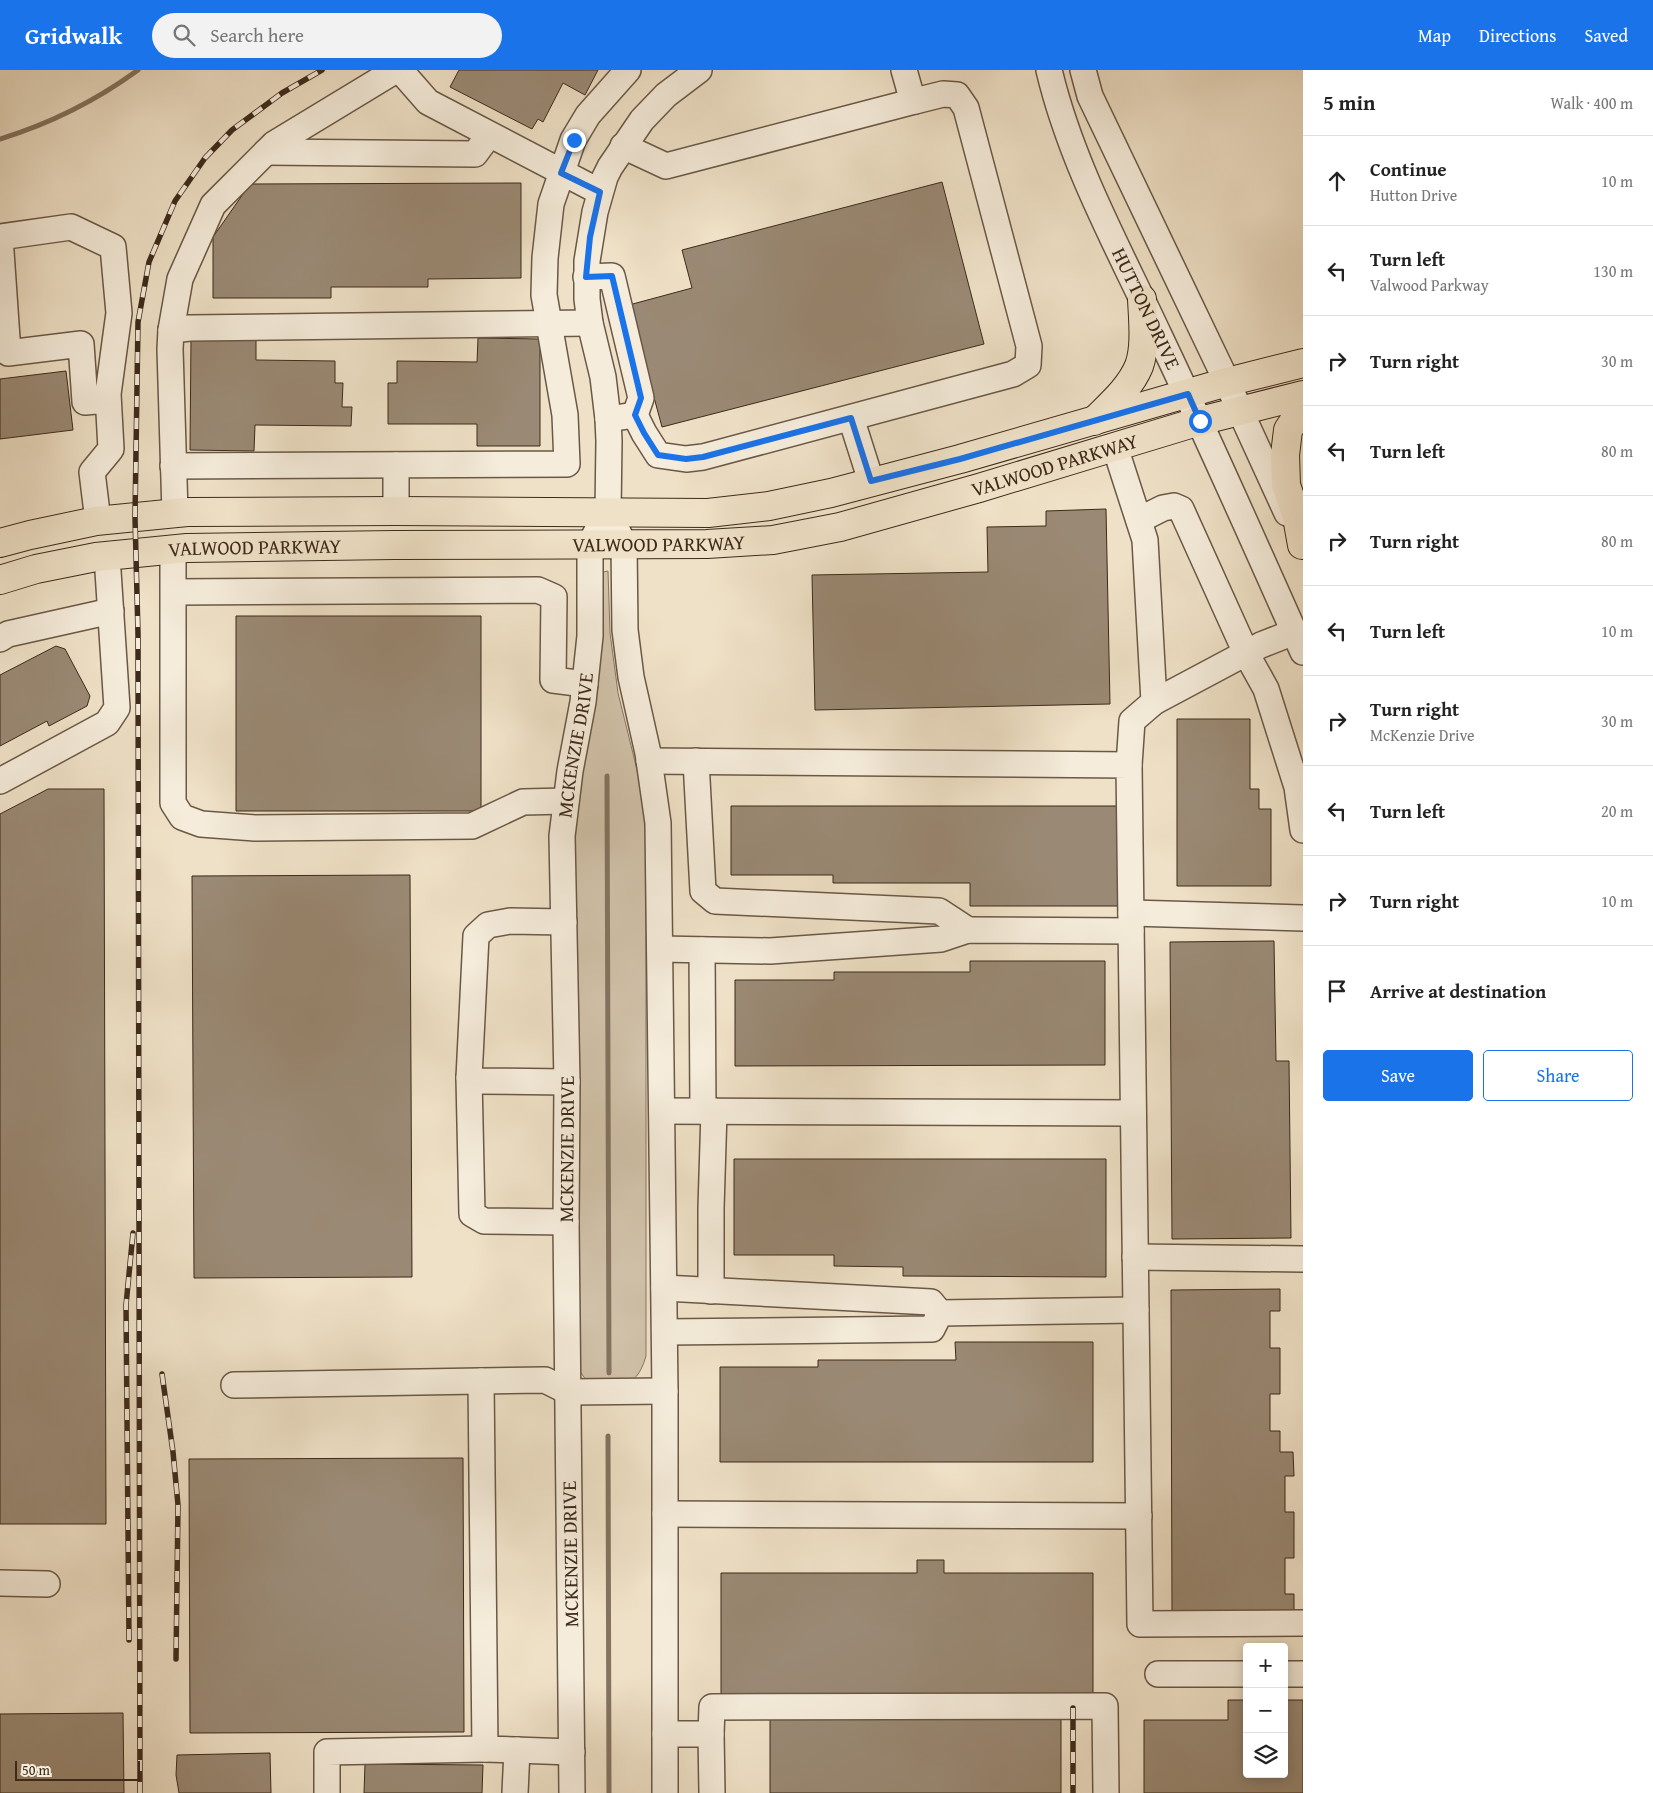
<!DOCTYPE html>
<meta charset="utf-8">
<style>
:root{--surface:#fff;--page:#f2f2f2;--text:#222;--muted:#767676;--line:#e0e0e0;--accent:#1a73e8}
body{margin:0;font-family:"Gentium Book Plus",serif;background:var(--page);color:var(--text)}
.controls{position:absolute;right:15px;bottom:15px;display:grid;overflow:hidden;border-radius:5px;box-shadow:0 2px 12px #0003}
.controls button{width:45px;height:45px;display:grid;place-items:center;padding:0;border:0;border-bottom:1px solid var(--line);background:var(--surface);color:var(--text);font:25px sans-serif}
.scale{position:absolute;left:15px;bottom:12px;width:125px;box-sizing:border-box;padding-left:5px;border:2px solid #3d2a1b;border-top:0;font-size:14px;line-height:18px;white-space:nowrap;color:#3d2a1b;-webkit-text-stroke:4px #f5ecdb;paint-order:stroke}
.stop{position:absolute;width:15px;height:15px;margin:-11px;border:4px solid #1a73e8;border-radius:50%;background:#fff}
.stop.end{background:#1a73e8;border-color:#fff;box-shadow:0 1px 5px #0008}
.list{margin:0;padding:0;list-style:none}
h2{display:flex;justify-content:space-between;align-items:center;height:65px;margin:0;padding:0 20px;font-size:21px}
h2 small{font-size:16px;font-weight:400;color:var(--muted)}
.list li{display:grid;grid-template-columns:32px 1fr auto;gap:15px;align-items:center;box-sizing:border-box;height:90px;padding:0 20px;border-top:1px solid var(--line)}
.list b{display:block;font-size:19px;white-space:nowrap}
.list p{margin:0;font-size:16px;white-space:nowrap;color:var(--muted)}
.list em{font-size:16px;font-style:normal;color:var(--muted)}
.actions{display:flex;gap:10px;padding:15px 20px}
.actions a{flex:1;padding:11px 0;border:1px solid var(--accent);border-radius:5px;text-align:center;font-size:18px;color:var(--accent)}
.actions .main{background:var(--accent);color:#fff}
.icon{flex:none;width:28px;height:28px;fill:none;stroke:currentColor;stroke-width:2;stroke-linecap:round;stroke-linejoin:round}
.map{position:relative;flex:none;width:1303px;height:1723px;overflow:hidden}
header{display:flex;align-items:center;gap:30px;box-sizing:border-box;height:70px;padding:0 25px;background:var(--accent);color:#fff}
header strong{font-size:24px}
nav{display:flex;gap:28px;margin-inline-start:auto;font-size:18px}
.search{width:350px;height:45px;background:var(--page);display:flex;align-items:center;gap:12px;box-sizing:border-box;padding:0 18px;border-radius:28px;color:var(--muted);font-size:19px}
main{display:flex}
aside{flex:1;background:var(--surface)}
.map>svg:first-child{display:block}
</style>
<header>
<strong>Gridwalk</strong>
<div class="search"><svg class="icon" aria-label="search" viewBox="0 0 24 24"><circle cx="10" cy="10" r="6"/><path d="M15 15l6 6"/></svg>Search here</div>
<nav><a>Map</a><a>Directions</a><a>Saved</a></nav>
</header>
<main>
<div class="map">
<svg width="1303" height="1723" viewBox="0 0 1303 1723">
<rect width="100%" height="100%" fill="#efe1c7"/>
<filter id="stains"><feTurbulence type="fractalNoise" baseFrequency=".004" numOctaves="4"/><feColorMatrix values="0 0 0 0 .2 0 0 0 0 .09 0 0 0 0 .02 0 0 0 .5 -.17"/></filter>
<radialGradient id="worn" r=".72"><stop offset=".6" stop-color="#630" stop-opacity="0"/><stop offset="1" stop-color="#630" stop-opacity=".3"/></radialGradient>
<path fill="#d1c2aa" stroke="#877662" d="M608,501L610,563L618,623L640,712L646,761V1286C635,1324 618,1313 586,1310L579,1300L573,951L575,730L601,560L603,502Z"/>
<g fill="none" stroke-linecap="round" stroke-linejoin="round">
<path stroke="#83735f" stroke-width="5" d="M0,69C49,54 97,30 138,0
M607,706L609,1303
M608,1366L609,1723"/>
</g>
<path fill="#9a8974" stroke="#3d2a1b" d="M459,0H598L585,25L563,13L543,52L538,49L532,59L450,17Z
M942,112L984,274L662,357L629,235L692,218L682,180Z
M521,113V208L428,209V217H331V228H213V167L250,114Z
M478,268L540,269V376H477V354H388V313H397V291L477,292Z
M191,269L256,270V290L335,291V313H343L342,337H352L351,356L255,355L254,381L190,380Z
M66,301L73,360L0,369V309Z
M1106,439L1110,634L815,640L812,505L988,502L987,457L1046,456V441Z
M236,546H481V741H236Z
M56,576L65,579L90,626L87,636L49,656L47,651L0,676V605Z
M1177,649H1250V719H1259V739H1271V816H1177Z
M48,719H104L106,1454H0V744Z
M731,736H1121V836H970V813H833V805H731Z
M410,805L412,1207L194,1208L192,806Z
M1274,871L1276,991H1289L1291,1168L1172,1169L1170,872Z
M970,891H1105V995L735,996V910H834V902H970Z
M734,1089H1106V1207L903,1206V1197L834,1196V1185H734Z
M1280,1219V1241H1270V1278H1280V1324H1270V1361H1280V1382H1293L1294,1406H1285V1442H1294V1488H1285V1524H1294V1545L1172,1546L1171,1220Z
M955,1272H1093V1392H720V1297H818V1290H956Z
M463,1388L464,1662L190,1663L189,1389Z
M917,1490H944V1503H1093V1624H721V1503H917Z
M1228,1630H1247V1704H1284V1630H1303V1723H1144V1650H1228Z
M123,1643L124,1723H0V1644Z
M770,1646H1061V1723H770Z
M270,1683L271,1723H179L176,1705L177,1685Z
M365,1694L483,1695L482,1723H364Z"/>
<g fill="none" stroke-linecap="round" stroke-linejoin="round">
<defs>
<g id="minor">
<path d="M400,0L428,32L600,122"/>
<path id="s1" d="M1049,0C1071,93 1119,179 1159,265C1209,370 1256,476 1303,582"/>
<path d="M1083,0L1090,26L1227,312L1287,443"/>
<path d="M623,76L666,96L915,31"/>
<path d="M266,82L475,84L489,65"/>
<path d="M586,207L612,206L641,328L635,345"/>
<path d="M171,260L180,209L213,135L274,74L396,0"/>
<path d="M851,348L871,411"/>
<path d="M608,349L635,345L644,363L658,385L686,389L703,387L1013,304L1028,295L1029,276L966,38L957,25L943,24L915,31L911,25L904,0"/>
<path d="M1115,377L1145,470L1154,632L1132,651L1129,695"/>
<path d="M396,395V441"/>
<path d="M173,396L567,394L565,345L544,225L545,188L551,134L573,70L588,45L628,0"/>
<path d="M175,443L170,279L171,260L190,258L590,253"/>
<path d="M1139,450L1163,438L1174,436L1181,439L1246,583L1266,619L1297,717L1303,760"/>
<path d="M98,451L92,402L111,379L108,324L119,243L113,177L71,157L0,167L8,283L81,274L85,332L108,330"/>
<path d="M173,480V733L182,747L201,754L255,758L472,756L523,732L566,731"/>
<path d="M174,522L538,520L554,527L553,610L585,614"/>
<path d="M0,569L8,564L111,541"/>
<path d="M1154,632L1261,575L1294,562"/>
<path d="M649,691L1129,695L1140,1554L1303,1553"/>
<path d="M696,691L703,821L715,831L939,841L968,860"/>
<path d="M0,711L107,653L117,638L107,486"/>
<path d="M1131,843L1303,848"/>
<path d="M564,852L510,851L488,855L476,866L469,1008L479,1011L567,1012"/>
<path d="M660,879L770,881L941,869L968,860L1131,861"/>
<path d="M702,880L703,1041"/>
<path d="M469,1008L472,1144L484,1151L566,1152"/>
<path d="M662,1041L1133,1043"/>
<path d="M1135,1187L1303,1189"/>
<path d="M664,1218L931,1232L940,1243L1136,1240"/>
<path d="M711,1221V1138L714,1041"/>
<path d="M665,1262L932,1259L940,1243"/>
<path d="M481,1311L485,1679L572,1682"/>
<path d="M234,1315L545,1310L569,1322L665,1321"/>
<path d="M665,1444L1139,1446"/>
<path d="M0,1513L47,1514"/>
<path d="M1158,1604H1247"/>
<path d="M1284,1604H1303"/>
<path d="M665,1664H711L712,1723"/>
<path d="M711,1664L712,1637L1105,1636L1106,1723"/>
<path d="M327,1723V1682L485,1679"/>
<path d="M515,1723L517,1680"/>
<path id="s2" d="M572,1723L566,1152L567,1012L562,766L570,701L583,632L590,566V474L599,457"/>
<path d="M665,1723V1321L658,753L648,683L631,607L625,560L624,474L608,442L609,371L608,349L603,307L590,253L587,229V191L595,142L605,107L610,97L642,50L666,25L699,0"/>
</g>
<g id="major">
<path d="M1094,351C1110,335 1130,318 1139,296C1146,277 1143,250 1142,229"/>
<path d="M0,473L30,465L96,451L187,442L396,441L708,443L769,436L831,423L960,389L1227,312L1303,293"/>
<path d="M1302,475L1297,447L1286,415L1285,385L1288,360L1303,337"/>
<path id="s3" d="M0,510L36,499L96,487L187,478L394,475L707,474L773,470L840,457L979,418L1200,351L1303,325"/>
</g>
</defs>
<use href="#minor" stroke="#6a5846" stroke-width="28"/>
<use href="#major" stroke="#3d2a1b" stroke-width="30"/>
<use href="#minor" stroke="#f5ecdb" stroke-width="25"/>
<use href="#major" stroke="#efe1c7" stroke-width="28"/>
<defs>
<path id="rail" d="M162,1304L173,1382L178,1435L176,1589
M129,1570L126,1235L133,1163
M1073,1638V1723
M140,1723L138,564L135,447L138,252L149,192L175,131L205,88L232,60L282,23L322,0"/>
</defs>
<use href="#rail" stroke="#3d2a1b" stroke-width="5.5"/>
<use href="#rail" stroke="#f5ecdb" stroke-width="4" stroke-dasharray="11" stroke-linecap="butt"/>
</g>
<g fill="none" stroke-linecap="round" stroke-linejoin="round">
<path stroke="#1a73e8" stroke-width="6" d="M574,70L561,103L600,122L590,167L586,207L612,206L641,328L635,345L644,363L658,385L686,389L703,387L851,348L871,411L960,389L1188,324L1200,351"/>
</g>
<g text-anchor="middle" stroke-width="4" stroke-linejoin="round" paint-order="stroke">
<g font-size="20" fill="#3d2a1b" stroke="#f5ecdb">
<text dy="7" stroke="none"><textPath href="#s1" startOffset="258">HUTTON DRIVE</textPath></text>
<text dy="7" stroke="none"><textPath href="#s3" startOffset="1068">VALWOOD PARKWAY</textPath></text>
<text dy="7" stroke="none"><textPath href="#s3" startOffset="662">VALWOOD PARKWAY</textPath></text>
<text dy="7" stroke="none"><textPath href="#s3" startOffset="258">VALWOOD PARKWAY</textPath></text>
<text dy="7" stroke="none"><textPath href="#s2" startOffset="1049">MCKENZIE DRIVE</textPath></text>
<text dy="7" stroke="none"><textPath href="#s2" startOffset="644">MCKENZIE DRIVE</textPath></text>
<text transform="translate(570 1484) rotate(-91)" y="7">MCKENZIE DRIVE</text>
</g>
</g>
<rect width="100%" height="100%" filter="url(#stains)"/>
<rect width="100%" height="100%" fill="url(#worn)"/>
</svg>
<div class="controls">
<button>+</button>
<button>−</button>
<button><svg class="icon" aria-label="layers" viewBox="0 0 24 24"><path d="M12 4l9 5-9 5-9-5zM3 14l9 5 9-5"/></svg></button>
</div>
<div class="scale">50 m</div>
<div class="stop" style="left:1200px;top:351px"></div>
<div class="stop end" style="left:574px;top:70px"></div>
</div>
<aside>
<h2>5 min<small>Walk · 400 m</small></h2>
<ul class="list">
<li><svg class="icon" aria-label="ahead" viewBox="0 0 24 24"><path d="M12 20V5M6 11l6-6 6 6"/></svg><div><b>Continue</b><p>Hutton Drive</p></div><em>10 m</em></li>
<li><svg class="icon" aria-label="left" viewBox="0 0 24 24"><path d="M17 20v-9H6M10 6l-5 5 5 5"/></svg><div><b>Turn left</b><p>Valwood Parkway</p></div><em>130 m</em></li>
<li><svg class="icon" aria-label="right" viewBox="0 0 24 24"><path d="M7 20v-9h11M14 6l5 5-5 5"/></svg><div><b>Turn right</b></div><em>30 m</em></li>
<li><svg class="icon" aria-label="left" viewBox="0 0 24 24"><path d="M17 20v-9H6M10 6l-5 5 5 5"/></svg><div><b>Turn left</b></div><em>80 m</em></li>
<li><svg class="icon" aria-label="right" viewBox="0 0 24 24"><path d="M7 20v-9h11M14 6l5 5-5 5"/></svg><div><b>Turn right</b></div><em>80 m</em></li>
<li><svg class="icon" aria-label="left" viewBox="0 0 24 24"><path d="M17 20v-9H6M10 6l-5 5 5 5"/></svg><div><b>Turn left</b></div><em>10 m</em></li>
<li><svg class="icon" aria-label="right" viewBox="0 0 24 24"><path d="M7 20v-9h11M14 6l5 5-5 5"/></svg><div><b>Turn right</b><p>McKenzie Drive</p></div><em>30 m</em></li>
<li><svg class="icon" aria-label="left" viewBox="0 0 24 24"><path d="M17 20v-9H6M10 6l-5 5 5 5"/></svg><div><b>Turn left</b></div><em>20 m</em></li>
<li><svg class="icon" aria-label="right" viewBox="0 0 24 24"><path d="M7 20v-9h11M14 6l5 5-5 5"/></svg><div><b>Turn right</b></div><em>10 m</em></li>
<li><svg class="icon" aria-label="arrive" viewBox="0 0 24 24"><path d="M6 21V4h12l-3 4 3 4H6"/></svg><div><b>Arrive at destination</b></div></li>
</ul>
<div class="actions"><a class="main">Save</a><a>Share</a></div>
</aside>
</main>
